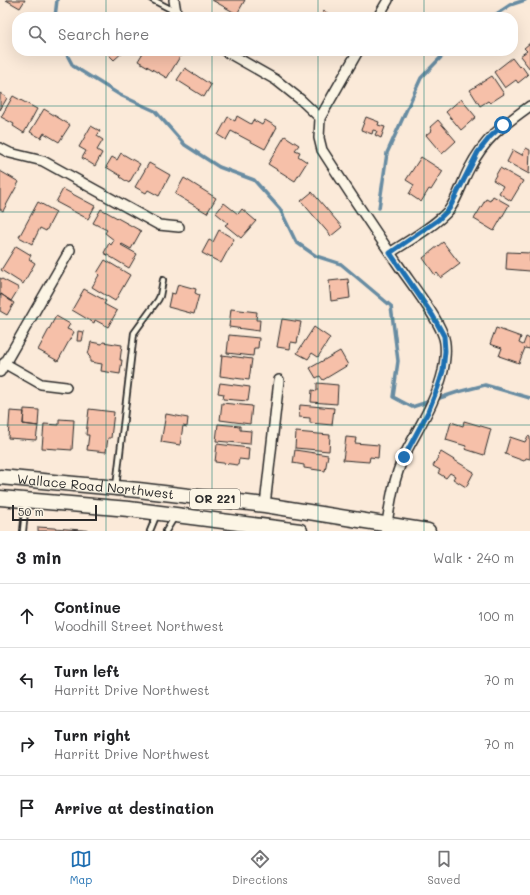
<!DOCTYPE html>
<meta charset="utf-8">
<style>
:root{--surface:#fff;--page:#f2f2f2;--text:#202124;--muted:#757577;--line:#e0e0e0;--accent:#1f6fb2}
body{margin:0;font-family:Mali,sans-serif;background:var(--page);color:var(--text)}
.scale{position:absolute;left:12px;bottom:10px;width:85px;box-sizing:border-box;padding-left:4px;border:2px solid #2b2b2b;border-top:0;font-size:11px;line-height:14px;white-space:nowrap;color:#2b2b2b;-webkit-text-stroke:3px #fcf5e5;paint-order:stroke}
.stop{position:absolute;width:12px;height:12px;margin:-9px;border:3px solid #1f6fb2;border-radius:50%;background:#fff}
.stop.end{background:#1f6fb2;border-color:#fff;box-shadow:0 1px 4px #0008}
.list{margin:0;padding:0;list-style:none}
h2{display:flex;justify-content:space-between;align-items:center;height:52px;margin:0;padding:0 16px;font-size:17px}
h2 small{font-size:13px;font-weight:400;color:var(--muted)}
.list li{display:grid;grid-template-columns:26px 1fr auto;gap:12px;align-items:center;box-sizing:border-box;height:64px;padding:0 16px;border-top:1px solid var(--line)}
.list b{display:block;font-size:15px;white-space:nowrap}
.list p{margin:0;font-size:13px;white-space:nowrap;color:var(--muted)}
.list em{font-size:13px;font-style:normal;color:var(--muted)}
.icon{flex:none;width:22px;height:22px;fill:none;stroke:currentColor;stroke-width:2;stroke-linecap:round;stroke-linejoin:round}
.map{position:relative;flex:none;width:530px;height:531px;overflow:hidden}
.search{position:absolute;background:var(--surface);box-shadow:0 4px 16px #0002;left:12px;right:12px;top:12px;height:44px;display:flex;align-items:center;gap:10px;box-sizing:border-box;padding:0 14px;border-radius:16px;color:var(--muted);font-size:15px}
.sheet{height:308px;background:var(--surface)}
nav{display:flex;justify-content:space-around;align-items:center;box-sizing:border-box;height:56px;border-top:1px solid var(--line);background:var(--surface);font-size:11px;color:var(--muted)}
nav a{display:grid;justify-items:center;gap:2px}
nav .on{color:var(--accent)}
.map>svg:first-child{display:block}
</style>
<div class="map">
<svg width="530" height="531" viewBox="0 0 530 531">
<rect width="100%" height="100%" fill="#fbead9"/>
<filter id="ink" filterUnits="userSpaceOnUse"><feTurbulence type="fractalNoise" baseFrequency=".025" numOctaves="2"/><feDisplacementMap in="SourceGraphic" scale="8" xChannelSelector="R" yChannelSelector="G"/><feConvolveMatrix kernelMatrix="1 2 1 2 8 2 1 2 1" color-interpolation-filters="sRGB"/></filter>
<g filter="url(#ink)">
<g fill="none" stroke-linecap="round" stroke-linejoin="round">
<path stroke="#688ca2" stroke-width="3.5" d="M55,17L57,0
M492,17L510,5L525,0
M65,51L73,66L120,95L155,111L185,145L219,167L254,180L280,209L296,242L316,256L341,264L391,306L398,361L393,397L412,407L458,392L485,385L530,398
M379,208L387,153L421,78L447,51"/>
</g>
<path fill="#f6c0a9" stroke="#2b2b2b" d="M6,0H25L20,8Z
M212,0H245L237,14Z
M324,11L334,17H320Z
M530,43V69L520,56L527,51L524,48Z
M105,51H124L114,60Z
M144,51H174L181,55L167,78L138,61Z
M512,58L519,67L521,65L528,75L518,83L516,80L505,88L494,72Z
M185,68L211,85L204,97L177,80Z
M492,76L504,94L490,103L488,101L480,106L470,90Z
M0,93L7,98L0,110Z
M13,96L37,109L24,133L13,126L14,124L1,117Z
M461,99L476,117L461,130L446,112Z
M44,109L70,125L59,142L44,133L41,138L30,132Z
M237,116L251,124L253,120L262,125L265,120L277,127L265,149L231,131L226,140L218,135L228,117L235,121Z
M366,117L379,122L378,125L385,127L381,138L375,135L377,131L373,130L372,134L361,130Z
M438,120L456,141L442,154L426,135L432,130L430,127Z
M91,126L100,131L97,136L103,140L97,150L102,153L95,166L82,158L86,151L79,147Z
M285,136L299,145L295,150L300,152L298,156L307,162L295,181L268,164Z
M526,148L530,150L529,174L507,162L513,150L522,155Z
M121,153L140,164L129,183L120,177L121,176L106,167L112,157L117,160Z
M421,157L443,171L431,190L429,189L421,202L409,194L414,185L406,180Z
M149,163L170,175L159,196L148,190L146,193L135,187Z
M500,168L523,181L511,201L499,193L503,186L493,180Z
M0,171L19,182L3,211L0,209Z
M184,178L216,198L207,213L175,194Z
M63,189L95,206L88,219L56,202Z
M312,192L342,227L331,236L301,201Z
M493,196L509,205L494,231L474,219L486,199L490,201Z
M38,202L56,212L46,231L40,228L32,244L19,237Z
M224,203L238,214L242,209L256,221L241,238L225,225L228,223L216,213Z
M101,209L141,231L131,249L122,244L121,245L137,254L129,268L104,253L109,243L111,245L114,240L105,233L107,230L93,223Z
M219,230L234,239L221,263L202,253L209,240L213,242Z
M443,242L460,264L441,278L437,273L435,275L423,258Z
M16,246L31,255L29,259L35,263L23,284L1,270Z
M507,252L530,253V271L506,269Z
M105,260L130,275L115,301L92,287L99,275L97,273Z
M0,278L19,288L11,301L1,294L0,296Z
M348,279L350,298L331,301L329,281Z
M178,284L196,289L195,293L199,295L194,314L168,307L171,293L175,294Z
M84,289L106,301L104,304L117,311L108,327L95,320L94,323L72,310Z
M1,294L14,303L7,315L0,311Z
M231,309L257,312L256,320H260L259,331L229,327Z
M56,316L70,324L67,329L74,332L58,361L38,350Z
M282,319L301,322L297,343L291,342L290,349L277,347Z
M314,327L330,338L318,357L312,353L308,359L297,353Z
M496,328L521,337L519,343L523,345L526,337L530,339V349L525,348L519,363L499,356L502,348L490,344Z
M78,331L84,332L82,341H77Z
M229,335L259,338L258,348H254L253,356L227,353Z
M91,342L102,344L103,342L122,345L120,360H122L120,374L101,371L102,364L90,362V357L88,355Z
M340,351L348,365L323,380L320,376L316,378L310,368Z
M222,355L252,359L249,380L220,376Z
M220,383L250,387L248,401L223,399L224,394L218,393Z
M317,383L338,385L337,404L311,402L312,390L317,391Z
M222,403L252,406L250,424L220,420Z
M300,405L334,408L332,425L310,423V418L299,417Z
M24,409L39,410L38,426L23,424Z
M89,409L114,412L111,438H108L106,452L87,450L89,435H86Z
M10,411L24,412L23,424L38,426L36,440L8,438Z
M166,414L188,418L187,427L183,426L180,445L161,442Z
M59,419L74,420L72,450L42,448L44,424L59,425Z
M464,421L491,429L484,455L465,449L466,446L446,440L451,422L463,426Z
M218,424L240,426V430L251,431L250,444L216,441Z
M296,432L330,435L329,451L295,448Z
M528,436L530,437V459L526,458L524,461L505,454L510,437L525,442Z
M346,437L356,438L355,443L379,445L378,458L370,457L369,462L343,460Z
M217,444L249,448L248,460L239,459L238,465L215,462Z
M295,450L328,455L325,471L304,468V465L293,463Z
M441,452L474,472L466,487L453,479L455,476L450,473L446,478L438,473L440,470L433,466Z
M38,527L97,531H38Z"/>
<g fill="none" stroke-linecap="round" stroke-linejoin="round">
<defs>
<path id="service" d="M153,0L176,12
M116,487L134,333L158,300L160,296L163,280
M23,531L26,502
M150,531L157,514
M166,531L174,518"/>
<path id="minor" d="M174,0L176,12L178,17
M378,17L388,0
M225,51L276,80L301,100L320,118L358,51
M320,118L319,138L322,150C347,189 373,228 399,266C412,285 436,315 443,335C447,345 445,361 443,371C436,402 418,428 404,456C393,480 390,504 386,530
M0,148L10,153L43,161L159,225L179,227
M390,253C408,241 435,226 449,210C458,198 462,182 469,169C485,138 502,126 530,106
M4,363L41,384L66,387
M0,372L70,250
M265,505L279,380"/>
<g id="primary">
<path id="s1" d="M0,477L138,490L265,505L428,531"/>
<path d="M0,498L129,509L300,531"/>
</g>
</defs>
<use href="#service" stroke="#2b2b2b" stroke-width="8"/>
<use href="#minor" stroke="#2b2b2b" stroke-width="12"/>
<use href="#primary" stroke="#2b2b2b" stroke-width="17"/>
<use href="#service" stroke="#fcf5e5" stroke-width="4.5"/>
<use href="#minor" stroke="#fcf5e5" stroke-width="9"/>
<use href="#primary" stroke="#fcf5e5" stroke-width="14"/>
</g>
</g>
<g fill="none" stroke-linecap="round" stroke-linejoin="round" filter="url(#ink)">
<path stroke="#1f6fb2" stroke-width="5" d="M404,457L428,412L438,387L443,371L445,351L444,336L433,316L390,253L438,220L449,209L478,152L490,137L503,125"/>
</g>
<path fill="none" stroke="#0f766e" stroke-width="1" stroke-opacity="0.55" d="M106,0V17M212,0V17M318,0V17M424,0V17M106,51V531M212,51V531M318,51V531M424,51V531M0,106H530M0,212H530M0,319H530M0,425H530"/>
<g text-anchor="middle" stroke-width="4" stroke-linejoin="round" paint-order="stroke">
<rect fill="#fcf5e5" stroke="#6a6863" stroke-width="1" x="190" y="489" width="50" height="20" rx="3"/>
<g font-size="12" font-weight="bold" fill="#2b2b2b">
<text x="215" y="503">OR 221</text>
</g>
<g font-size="13" fill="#2b2b2b" stroke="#fcf5e5">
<text dy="5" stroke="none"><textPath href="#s1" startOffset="96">Wallace Road Northwest</textPath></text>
</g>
</g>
</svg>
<div class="scale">50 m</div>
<div class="stop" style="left:503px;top:125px"></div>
<div class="stop end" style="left:404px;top:457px"></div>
<div class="search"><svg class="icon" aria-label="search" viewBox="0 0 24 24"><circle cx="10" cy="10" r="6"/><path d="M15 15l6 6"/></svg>Search here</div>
</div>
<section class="sheet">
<h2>3 min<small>Walk · 240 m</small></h2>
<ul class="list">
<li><svg class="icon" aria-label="ahead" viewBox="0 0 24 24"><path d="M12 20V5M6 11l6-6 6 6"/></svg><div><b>Continue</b><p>Woodhill Street Northwest</p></div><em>100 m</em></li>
<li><svg class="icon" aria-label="left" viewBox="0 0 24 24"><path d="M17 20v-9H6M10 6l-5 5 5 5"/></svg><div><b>Turn left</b><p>Harritt Drive Northwest</p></div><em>70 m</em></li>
<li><svg class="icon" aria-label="right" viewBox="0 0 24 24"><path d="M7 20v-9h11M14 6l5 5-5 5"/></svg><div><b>Turn right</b><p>Harritt Drive Northwest</p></div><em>70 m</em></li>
<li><svg class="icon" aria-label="arrive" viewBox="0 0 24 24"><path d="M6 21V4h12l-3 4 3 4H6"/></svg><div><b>Arrive at destination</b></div></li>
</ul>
</section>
<nav>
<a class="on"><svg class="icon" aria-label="map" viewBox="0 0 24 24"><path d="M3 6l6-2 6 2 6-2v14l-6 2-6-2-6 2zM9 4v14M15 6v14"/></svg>Map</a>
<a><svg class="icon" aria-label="directions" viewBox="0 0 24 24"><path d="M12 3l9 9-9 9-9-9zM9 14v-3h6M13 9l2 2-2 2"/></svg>Directions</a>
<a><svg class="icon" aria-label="saved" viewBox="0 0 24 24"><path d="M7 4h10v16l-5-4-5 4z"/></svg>Saved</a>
</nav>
